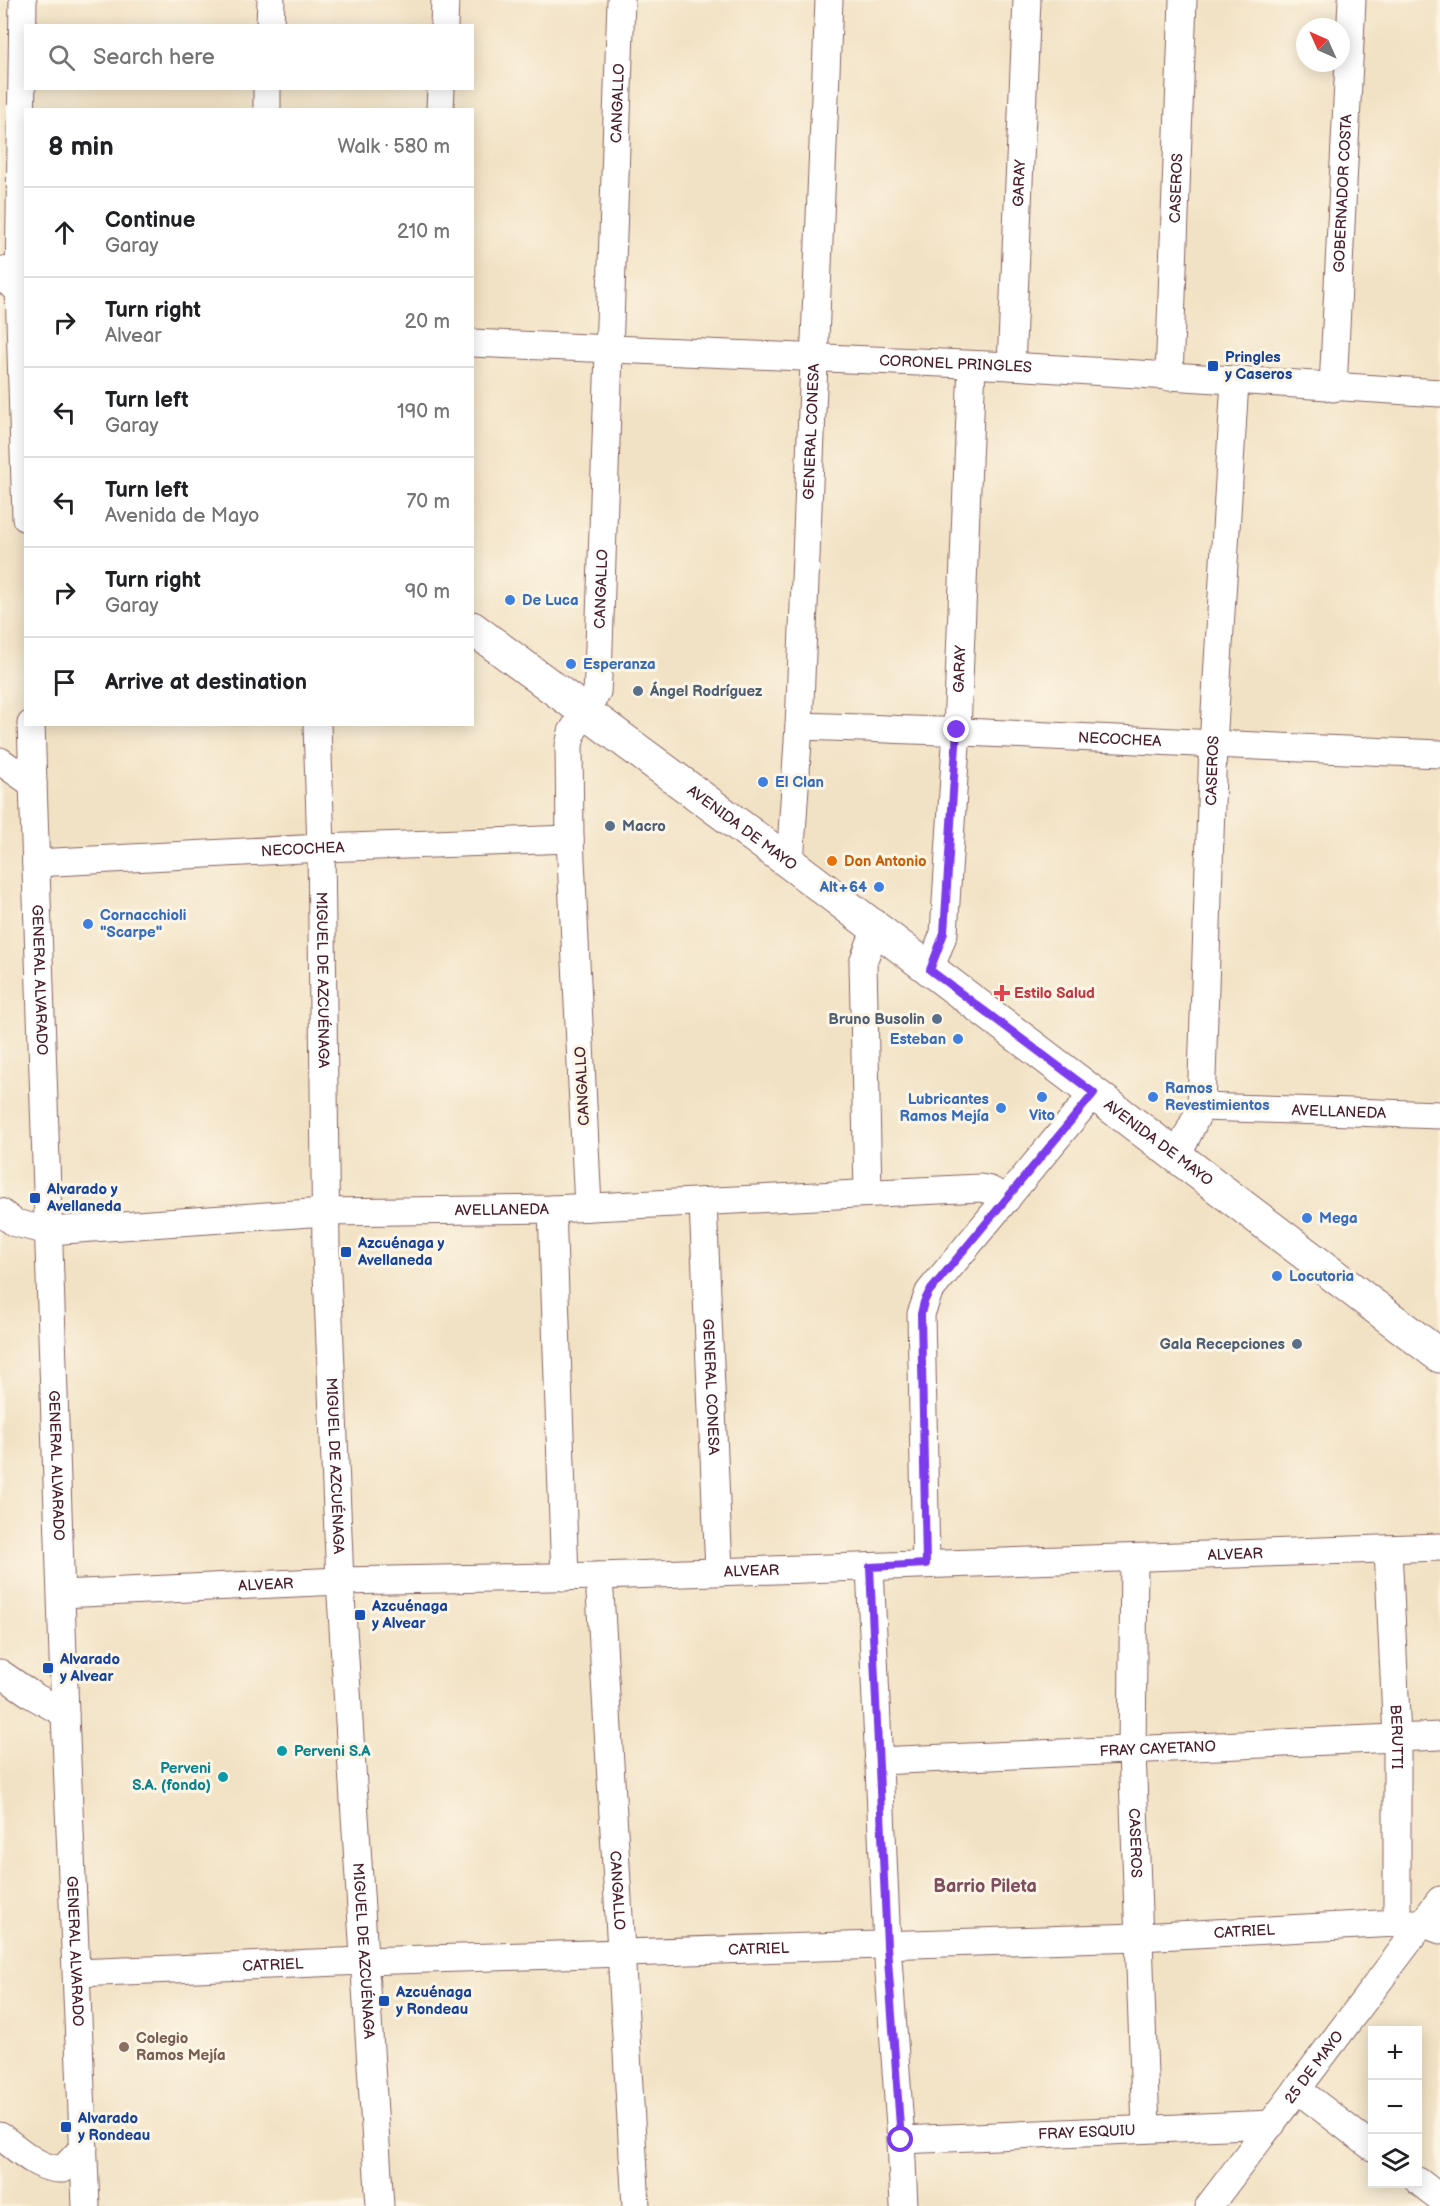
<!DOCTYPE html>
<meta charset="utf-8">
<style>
:root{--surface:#fff;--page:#f2f2f2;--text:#202124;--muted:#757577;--line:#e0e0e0}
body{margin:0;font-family:"Balsamiq Sans",sans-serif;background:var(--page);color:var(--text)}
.controls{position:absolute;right:18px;bottom:18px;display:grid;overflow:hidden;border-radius:0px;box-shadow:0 3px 15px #0003}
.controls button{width:54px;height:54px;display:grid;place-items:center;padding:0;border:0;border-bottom:2px solid var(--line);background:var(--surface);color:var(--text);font:30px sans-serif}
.compass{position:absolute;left:1296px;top:18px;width:54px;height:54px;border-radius:50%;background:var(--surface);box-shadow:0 3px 15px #0003;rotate:315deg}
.stop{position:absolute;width:18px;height:18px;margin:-14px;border:4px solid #7c3aed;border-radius:50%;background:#fff}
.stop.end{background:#7c3aed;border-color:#fff;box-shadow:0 2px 6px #0008}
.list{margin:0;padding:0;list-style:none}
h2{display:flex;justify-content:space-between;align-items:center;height:78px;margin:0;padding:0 24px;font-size:26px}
h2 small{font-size:20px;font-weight:400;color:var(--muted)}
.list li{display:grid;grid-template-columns:39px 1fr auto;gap:18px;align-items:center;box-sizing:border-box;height:90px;padding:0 24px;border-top:2px solid var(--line)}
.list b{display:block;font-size:22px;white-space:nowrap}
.list p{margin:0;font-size:20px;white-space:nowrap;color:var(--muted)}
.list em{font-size:20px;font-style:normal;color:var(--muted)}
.icon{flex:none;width:33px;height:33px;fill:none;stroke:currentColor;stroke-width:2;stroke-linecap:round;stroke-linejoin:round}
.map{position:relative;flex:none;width:1440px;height:2206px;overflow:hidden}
.search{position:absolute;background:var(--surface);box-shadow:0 3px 15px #0003;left:24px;top:24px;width:450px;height:66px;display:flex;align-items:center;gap:15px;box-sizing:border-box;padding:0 21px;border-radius:0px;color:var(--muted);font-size:22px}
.panel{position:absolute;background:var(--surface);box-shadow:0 3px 15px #0003;left:24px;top:108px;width:450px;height:618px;border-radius:0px}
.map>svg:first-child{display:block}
</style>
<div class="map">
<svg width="1440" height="2206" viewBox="0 0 1440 2206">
<rect width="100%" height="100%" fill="#fcf5e5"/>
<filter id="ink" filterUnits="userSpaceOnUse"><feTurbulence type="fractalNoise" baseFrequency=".0167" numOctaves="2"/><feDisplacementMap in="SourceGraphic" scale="12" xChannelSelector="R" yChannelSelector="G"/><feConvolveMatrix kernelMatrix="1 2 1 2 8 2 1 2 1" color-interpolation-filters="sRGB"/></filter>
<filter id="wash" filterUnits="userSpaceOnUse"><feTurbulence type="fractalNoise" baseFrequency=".008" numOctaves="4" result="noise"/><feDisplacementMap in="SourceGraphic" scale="24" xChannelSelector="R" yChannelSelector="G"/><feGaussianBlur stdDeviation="1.35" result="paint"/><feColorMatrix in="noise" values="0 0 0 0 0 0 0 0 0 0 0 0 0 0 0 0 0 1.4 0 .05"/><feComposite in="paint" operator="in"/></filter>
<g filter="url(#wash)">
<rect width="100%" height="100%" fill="#f2e2c5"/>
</g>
<g filter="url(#ink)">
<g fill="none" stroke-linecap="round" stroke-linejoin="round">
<defs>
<g id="minor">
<path d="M23,0L19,286L26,518"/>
<path d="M270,26L271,0"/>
<path d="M444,26L445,0"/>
<path d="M267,110V88"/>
<path d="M440,110L441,88"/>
<path id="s1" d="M472,343L1011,366L1440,393"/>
<path id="s2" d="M1011,366L1027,0"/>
<path id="s3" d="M1169,377L1183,0"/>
<path id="s4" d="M1333,388L1352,0"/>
<path id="s5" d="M31,724L65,1714L86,2206"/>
<path id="s6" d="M317,724L321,848L326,1249L340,1581L380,2206"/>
<path id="s7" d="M799,726C1013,732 1226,746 1440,754"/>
<path d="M0,761L33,784"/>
<path id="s8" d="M36,863L321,848L570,839"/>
<path id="s9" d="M790,863L799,726L829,0"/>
<path id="s10" d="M930,970L944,933L957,730L972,365"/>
<path id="s11" d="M1201,1107L1440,1115"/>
<path id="s12" d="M1177,1157L1201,1107L1213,745L1235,381"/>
<path d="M868,1193L863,962L876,928"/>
<path id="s13" d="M703,1203L719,1571"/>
<path id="s14" d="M588,1207L570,839L569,746L572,732L597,692L598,676L621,0"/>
<path d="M552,1209L565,1577"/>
<path id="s15" d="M0,1212L15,1223L49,1231L325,1212L552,1209L980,1188L990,1190L1007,1199"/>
<path id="s16" d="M1388,1549L1397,1738V1923"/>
<path id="s17" d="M1134,1558L1132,1751L1146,2129"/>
<path d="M926,1564L921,1314L929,1292L1094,1093"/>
<path d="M870,1567L887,1945L901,2140L904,2206"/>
<path id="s18" d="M599,1576L636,2206"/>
<path id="s19" d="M62,1594L340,1581L599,1576L1440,1547"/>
<path d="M0,1673L32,1695L65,1714"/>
<path id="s20" d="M878,1761L1440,1736"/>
<path id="s21" d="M77,1973L363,1961L1139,1937L1397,1923H1422L1440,1930"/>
<path d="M1297,2089L1372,2147"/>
<path d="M0,2136C18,2149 40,2171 63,2169L84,2147"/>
<path id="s22" d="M901,2140L1272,2124"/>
<path d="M1418,2181L1440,2198"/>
<path id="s23" d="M1209,2206L1440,1900"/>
</g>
<g id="major">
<path d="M0,273L26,291"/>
<path id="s24" d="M472,628L790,863L1440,1356"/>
</g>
</defs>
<use href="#minor" stroke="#856361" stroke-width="29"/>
<use href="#major" stroke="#856361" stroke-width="35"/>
<use href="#minor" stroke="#fff" stroke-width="27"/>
<use href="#major" stroke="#fff" stroke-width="33"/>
</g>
</g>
<g fill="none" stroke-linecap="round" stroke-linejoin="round" filter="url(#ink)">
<path stroke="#7c3aed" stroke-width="8" d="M901,2140L887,1946L870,1567L926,1564L921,1314L924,1302L929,1292L1094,1093L930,970L944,933L957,730"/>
</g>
<g fill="#1a4fb4" stroke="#fcf5e5" stroke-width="2">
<rect x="1207" y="360" width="12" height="12" rx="3"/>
<rect x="29" y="1192" width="12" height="12" rx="3"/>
<rect x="340" y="1246" width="12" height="12" rx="3"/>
<rect x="354" y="1609" width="12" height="12" rx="3"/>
<rect x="42" y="1662" width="12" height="12" rx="3"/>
<rect x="378" y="1995" width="12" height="12" rx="3"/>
<rect x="60" y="2121" width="12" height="12" rx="3"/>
</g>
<g fill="#3f7fe0" stroke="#fcf5e5" stroke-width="2">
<circle cx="510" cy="600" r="6"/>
<circle cx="571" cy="664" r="6"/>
<circle cx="763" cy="782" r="6"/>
<circle cx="879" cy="887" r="6"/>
<circle cx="88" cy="924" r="6"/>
<circle cx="958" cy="1039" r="6"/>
<circle cx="1042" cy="1097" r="6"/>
<circle cx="1153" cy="1097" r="6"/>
<circle cx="1001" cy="1108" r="6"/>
<circle cx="1307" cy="1218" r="6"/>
<circle cx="1277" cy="1276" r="6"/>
</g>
<g fill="#5c6f8a" stroke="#fcf5e5" stroke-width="2">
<circle cx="638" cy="691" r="6"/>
<circle cx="610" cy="826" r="6"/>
<circle cx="937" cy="1019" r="6"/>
<circle cx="1297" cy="1344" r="6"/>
</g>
<circle fill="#e8710a" stroke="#fcf5e5" stroke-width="2" cx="832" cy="861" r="6"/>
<path fill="#e0444e" stroke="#fcf5e5" stroke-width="2" d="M999 984h6v6h6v6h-6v6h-6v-6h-6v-6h6z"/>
<g fill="#0f9aa8" stroke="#fcf5e5" stroke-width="2">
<circle cx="282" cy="1751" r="6"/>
<circle cx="223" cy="1777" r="6"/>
</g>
<circle fill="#8d6e63" stroke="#fcf5e5" stroke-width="2" cx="124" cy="2047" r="6"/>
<g text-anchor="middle" stroke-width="6" stroke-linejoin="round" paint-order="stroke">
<g font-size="15" fill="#4a1f2b" stroke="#fcf5e5">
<text dy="5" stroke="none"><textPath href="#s14" startOffset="1112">CANGALLO</textPath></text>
<text dy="5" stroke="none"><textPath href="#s2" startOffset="183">GARAY</textPath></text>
<text dy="5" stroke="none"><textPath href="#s3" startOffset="189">CASEROS</textPath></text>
<text dy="5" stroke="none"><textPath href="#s4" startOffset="195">GOBERNADOR COSTA</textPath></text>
<text dy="5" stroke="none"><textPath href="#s1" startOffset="484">CORONEL PRINGLES</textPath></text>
<text dy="5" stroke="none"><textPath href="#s9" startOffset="432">GENERAL CONESA</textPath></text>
<text dy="5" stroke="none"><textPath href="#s14" startOffset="626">CANGALLO</textPath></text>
<text dy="5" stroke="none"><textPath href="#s10" startOffset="304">GARAY</textPath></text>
<text dy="5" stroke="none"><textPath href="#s7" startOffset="321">NECOCHEA</textPath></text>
<text dy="5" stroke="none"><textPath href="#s12" startOffset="392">CASEROS</textPath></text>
<text dy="5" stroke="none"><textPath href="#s24" startOffset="336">AVENIDA DE MAYO</textPath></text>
<text dy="5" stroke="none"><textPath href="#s8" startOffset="267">NECOCHEA</textPath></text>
<text dy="5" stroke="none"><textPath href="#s5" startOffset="256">GENERAL ALVARADO</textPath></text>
<text dy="5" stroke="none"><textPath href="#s6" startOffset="256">MIGUEL DE AZCUÉNAGA</textPath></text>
<text transform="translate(582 1086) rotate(-93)" y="5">CANGALLO</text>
<text dy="5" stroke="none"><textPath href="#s11" startOffset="138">AVELLANEDA</textPath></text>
<text dy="5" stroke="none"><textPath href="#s24" startOffset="858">AVENIDA DE MAYO</textPath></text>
<text dy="5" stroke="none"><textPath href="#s15" startOffset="507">AVELLANEDA</textPath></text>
<text dy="5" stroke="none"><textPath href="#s13" startOffset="184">GENERAL CONESA</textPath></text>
<text dy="5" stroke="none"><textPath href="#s5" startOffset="742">GENERAL ALVARADO</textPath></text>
<text dy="5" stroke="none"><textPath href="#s6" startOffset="742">MIGUEL DE AZCUÉNAGA</textPath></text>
<text dy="5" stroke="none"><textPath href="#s19" startOffset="1174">ALVEAR</textPath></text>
<text dy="5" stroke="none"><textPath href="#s19" startOffset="690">ALVEAR</textPath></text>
<text dy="5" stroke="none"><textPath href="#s19" startOffset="204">ALVEAR</textPath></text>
<text dy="5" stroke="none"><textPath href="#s16" startOffset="188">BERUTTI</textPath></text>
<text dy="5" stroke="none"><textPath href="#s20" startOffset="280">FRAY CAYETANO</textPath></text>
<text dy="5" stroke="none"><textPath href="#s17" startOffset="285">CASEROS</textPath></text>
<text dy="5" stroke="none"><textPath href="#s18" startOffset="315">CANGALLO</textPath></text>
<text dy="5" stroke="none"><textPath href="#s21" startOffset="1168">CATRIEL</textPath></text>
<text dy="5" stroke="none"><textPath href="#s21" startOffset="682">CATRIEL</textPath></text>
<text dy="5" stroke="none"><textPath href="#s5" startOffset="1228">GENERAL ALVARADO</textPath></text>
<text dy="5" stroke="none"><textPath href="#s6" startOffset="1228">MIGUEL DE AZCUÉNAGA</textPath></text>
<text dy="5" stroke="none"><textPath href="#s21" startOffset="196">CATRIEL</textPath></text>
<text dy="5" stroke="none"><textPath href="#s23" startOffset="174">25 DE MAYO</textPath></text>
<text dy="5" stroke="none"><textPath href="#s22" startOffset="186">FRAY ESQUIU</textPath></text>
</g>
<g font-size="15" font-weight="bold" fill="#164399" stroke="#fcf5e5" text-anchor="start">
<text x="1225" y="362">Pringles<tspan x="1225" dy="17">y Caseros</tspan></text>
<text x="47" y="1194">Alvarado y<tspan x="47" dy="17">Avellaneda</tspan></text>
<text x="358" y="1248">Azcuénaga y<tspan x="358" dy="17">Avellaneda</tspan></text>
<text x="372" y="1611">Azcuénaga<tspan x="372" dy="17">y Alvear</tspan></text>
<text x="60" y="1664">Alvarado<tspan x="60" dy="17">y Alvear</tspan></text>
<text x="396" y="1997">Azcuénaga<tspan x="396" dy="17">y Rondeau</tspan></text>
<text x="78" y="2123">Alvarado<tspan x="78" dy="17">y Rondeau</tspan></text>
</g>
<g font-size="15" font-weight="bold" fill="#366cbe" stroke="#fcf5e5" text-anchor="start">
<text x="522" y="605">De Luca</text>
<text x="583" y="669">Esperanza</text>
<text x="775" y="787">El Clan</text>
<text x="867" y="892" text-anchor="end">Alt+64</text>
<text x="100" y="920">Cornacchioli<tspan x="100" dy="17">"Scarpe"</tspan></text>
<text x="946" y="1044" text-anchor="end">Esteban</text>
<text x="1165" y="1093">Ramos<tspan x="1165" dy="17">Revestimientos</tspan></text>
<text x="989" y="1104" text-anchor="end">Lubricantes<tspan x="989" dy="17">Ramos Mejía</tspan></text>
<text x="1042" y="1120" text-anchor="middle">Vito</text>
<text x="1319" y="1223">Mega</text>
<text x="1289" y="1281">Locutoria</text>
</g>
<g font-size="15" font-weight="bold" fill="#4e5e75" stroke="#fcf5e5" text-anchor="start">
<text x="650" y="696">Ángel Rodríguez</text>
<text x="622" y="831">Macro</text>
<text x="925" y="1024" text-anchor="end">Bruno Busolin</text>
<text x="1285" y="1349" text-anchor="end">Gala Recepciones</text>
</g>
<g font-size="15" font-weight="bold" fill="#c56008" stroke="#fcf5e5" text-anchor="start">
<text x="844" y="866">Don Antonio</text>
</g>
<g font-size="15" font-weight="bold" fill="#be3a42" stroke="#fcf5e5" text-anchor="start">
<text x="1014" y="998">Estilo Salud</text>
</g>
<g font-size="15" font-weight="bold" fill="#0d838f" stroke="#fcf5e5" text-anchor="start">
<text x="294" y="1756">Perveni S.A</text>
<text x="211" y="1773" text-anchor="end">Perveni<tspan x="211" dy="17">S.A. (fondo)</tspan></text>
</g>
<g font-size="15" font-weight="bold" fill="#785e54" stroke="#fcf5e5" text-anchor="start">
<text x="136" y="2043">Colegio<tspan x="136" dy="17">Ramos Mejía</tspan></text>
</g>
<g font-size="18" font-weight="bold" fill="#7c4e60" stroke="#fcf5e5">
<text x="985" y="1892">Barrio Pileta</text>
</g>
</g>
</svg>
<div class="controls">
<button>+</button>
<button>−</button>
<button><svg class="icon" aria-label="layers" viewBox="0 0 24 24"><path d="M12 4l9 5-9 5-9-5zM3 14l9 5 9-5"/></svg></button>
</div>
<svg class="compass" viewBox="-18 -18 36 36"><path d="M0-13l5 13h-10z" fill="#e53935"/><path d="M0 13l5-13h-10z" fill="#757577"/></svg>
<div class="stop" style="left:901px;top:2140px"></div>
<div class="stop end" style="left:957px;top:730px"></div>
<div class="search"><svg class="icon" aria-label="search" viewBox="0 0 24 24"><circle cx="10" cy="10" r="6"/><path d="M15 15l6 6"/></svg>Search here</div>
<section class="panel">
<h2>8 min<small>Walk · 580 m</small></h2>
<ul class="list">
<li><svg class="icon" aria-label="ahead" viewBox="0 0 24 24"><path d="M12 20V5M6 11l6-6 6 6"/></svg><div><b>Continue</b><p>Garay</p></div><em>210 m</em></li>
<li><svg class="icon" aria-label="right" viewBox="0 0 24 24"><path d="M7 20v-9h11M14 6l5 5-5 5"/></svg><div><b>Turn right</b><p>Alvear</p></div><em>20 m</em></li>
<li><svg class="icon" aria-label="left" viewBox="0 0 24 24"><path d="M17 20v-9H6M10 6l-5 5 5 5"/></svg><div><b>Turn left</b><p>Garay</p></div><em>190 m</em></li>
<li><svg class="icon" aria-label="left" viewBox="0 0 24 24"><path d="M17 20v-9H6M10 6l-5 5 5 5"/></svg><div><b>Turn left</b><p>Avenida de Mayo</p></div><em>70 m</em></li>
<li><svg class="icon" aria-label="right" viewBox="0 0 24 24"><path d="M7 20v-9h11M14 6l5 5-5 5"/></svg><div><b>Turn right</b><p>Garay</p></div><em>90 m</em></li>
<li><svg class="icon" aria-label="arrive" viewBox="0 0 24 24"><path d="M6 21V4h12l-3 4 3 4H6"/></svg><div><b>Arrive at destination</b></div></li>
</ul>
</section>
</div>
